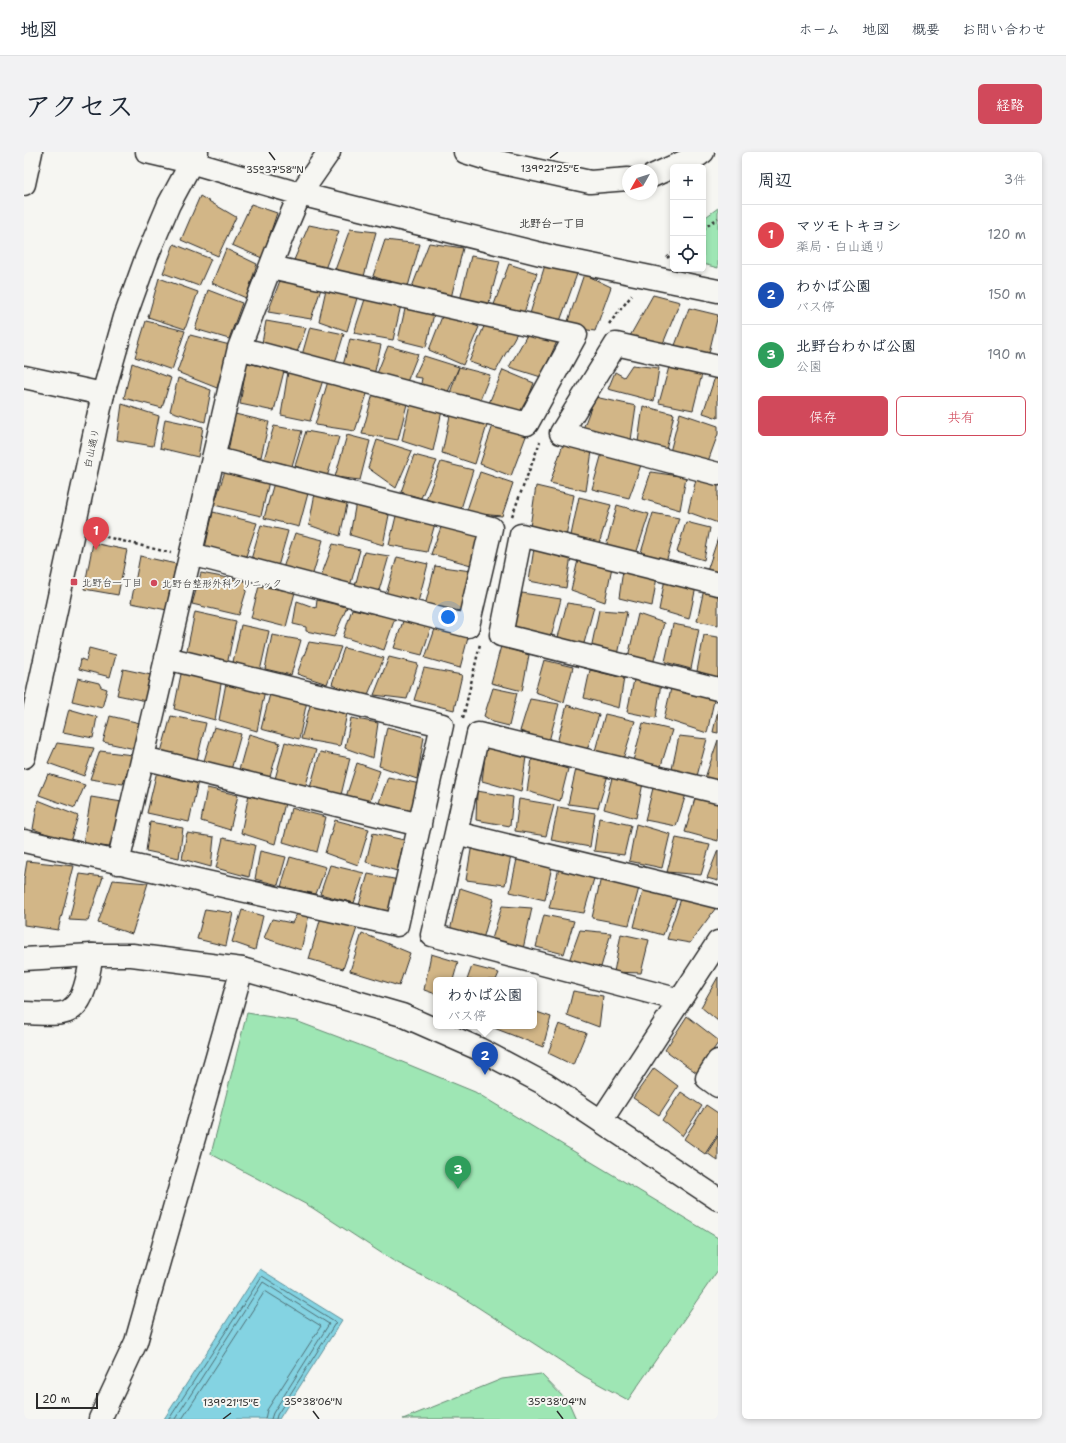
<!DOCTYPE html>
<html lang="ja">
<meta charset="utf-8">
<style>
:root{--surface:#fff;--page:#f2f2f3;--text:#1f2937;--muted:#747a83;--line:#e0e1e3;--accent:#d1495b}
body{margin:0;font-family:"Shantell Sans","Klee One",sans-serif;background:var(--page);color:var(--text)}
.controls{position:absolute;right:12px;top:12px;display:grid;overflow:hidden;border-radius:6px;box-shadow:0 2px 6px #0003}
.controls button{width:36px;height:36px;display:grid;place-items:center;padding:0;border:0;border-bottom:1px solid var(--line);background:var(--surface);color:var(--text);font:20px sans-serif}
.compass{position:absolute;left:598px;top:12px;width:36px;height:36px;border-radius:50%;background:var(--surface);box-shadow:0 2px 6px #0003;rotate:231deg}
.scale{position:absolute;left:12px;bottom:10px;width:62px;box-sizing:border-box;padding-left:4px;border:2px solid #2b2b2b;border-top:0;font-size:11px;line-height:14px;white-space:nowrap;color:#2b2b2b;-webkit-text-stroke:3px #f6f6f2;paint-order:stroke}
.you{position:absolute;left:424px;top:465px;width:14px;height:14px;margin:-10px;border:3px solid #fff;border-radius:50%;background:#1a73e8;box-shadow:0 0 0 6px #1a73e833}
.badge{display:grid;place-items:center;width:26px;height:26px;border-radius:50%;background:var(--accent);color:#fff;font-size:13px;font-weight:700}
.pin{position:absolute;translate:-50% -33px;filter:drop-shadow(0 1px 2px #0008)}
.pin::after{content:'';position:absolute;top:21px;width:14px;height:12px;background:inherit;clip-path:polygon(0 0,100% 0,50% 100%)}
.popup{position:absolute;left:409px;top:825px;width:104px;height:52px;box-sizing:border-box;display:grid;place-content:center;border-radius:6px;background:var(--surface);filter:drop-shadow(0 1px 3px #0005);font-size:13px;white-space:nowrap;color:var(--muted)}
.popup b{font-size:15px;color:var(--text)}
.popup::after{content:'';position:absolute;left:50%;top:100%;margin-left:-8px;border:8px solid transparent;border-top-color:var(--surface)}
.list{margin:0;padding:0;list-style:none}
h2{display:flex;justify-content:space-between;align-items:center;height:52px;margin:0;padding:0 16px;font-size:17px}
h2 small{font-size:13px;font-weight:400;color:var(--muted)}
.list li{display:grid;grid-template-columns:26px 1fr auto;gap:12px;align-items:center;box-sizing:border-box;height:60px;padding:0 16px;border-top:1px solid var(--line)}
.list b{display:block;font-size:15px;white-space:nowrap}
.list p{margin:0;font-size:13px;white-space:nowrap;color:var(--muted)}
.list em{font-size:13px;font-style:normal;color:var(--muted)}
.actions{display:flex;gap:8px;padding:12px 16px}
.actions a{flex:1;padding:9px 0;border:1px solid var(--accent);border-radius:6px;text-align:center;font-size:14px;color:var(--accent)}
.actions .main{background:var(--accent);color:#fff}
.icon{flex:none;width:22px;height:22px;fill:none;stroke:currentColor;stroke-width:2;stroke-linecap:round;stroke-linejoin:round}
.map{position:relative;flex:none;width:694px;height:1267px;overflow:hidden;border-radius:6px}
header{display:flex;align-items:center;gap:24px;box-sizing:border-box;height:56px;padding:0 20px;background:var(--surface);border-bottom:1px solid var(--line)}
header strong{font-size:19px}
nav{display:flex;gap:22px;margin-inline-start:auto;font-size:14px}
.intro{display:flex;align-items:center;justify-content:space-between;box-sizing:border-box;height:96px;padding:0 24px}
h1{margin:0;font-size:28px}
.button{padding:10px 18px;border-radius:6px;background:var(--accent);color:#fff;font-size:14px;font-weight:700}
main{display:flex;gap:24px;padding:0 24px}
aside{flex:1;background:var(--surface);border-radius:6px;box-shadow:0 2px 6px #0003}
.map>svg:first-child{display:block}
</style>
<header>
<strong>地図</strong>
<nav><a>ホーム</a><a>地図</a><a>概要</a><a>お問い合わせ</a></nav>
</header>
<div class="intro"><h1>アクセス</h1><a class="button">経路</a></div>
<main>
<div class="map">
<svg width="694" height="1267" viewBox="0 0 694 1267">
<rect width="100%" height="100%" fill="#f6f6f2"/>
<filter id="ink" filterUnits="userSpaceOnUse"><feTurbulence type="fractalNoise" baseFrequency=".025" numOctaves="2"/><feDisplacementMap in="SourceGraphic" scale="8" xChannelSelector="R" yChannelSelector="G"/><feConvolveMatrix kernelMatrix="1 2 1 2 8 2 1 2 1" color-interpolation-filters="sRGB"/></filter>
<g filter="url(#ink)">
<path fill="#9ee6b4" stroke="#648870" d="M694,56V116L679,112V67Z
M223,861L272,869L354,900L451,940L694,1086V1118L604,1248L560,1224L435,1143L368,1108L287,1055L187,1002Z
M517,1222L545,1251L552,1267H379L478,1227Z"/>
<path fill="#84d3e2" stroke="#609099" d="M236,1117L318,1168L255,1267H140Z"/>
<g fill="none" stroke-linecap="round" stroke-linejoin="round">
<path stroke="#4f6e74" stroke-width="1" d="M145,1267L238,1124L312,1170L253,1263L252,1267
M151,1267L239,1130L305,1172L249,1261L247,1267
M158,1267L241,1139L297,1174L243,1258L241,1267"/>
</g>
<path fill="#d2b687" stroke="#2b2b2b" d="M176,44L212,65L194,104L157,88Z
M227,52L253,61L238,106L208,93Z
M285,73L315,79L301,117L270,108Z
M326,77L352,80L339,128L311,118Z
M361,88L396,92L383,138L349,124Z
M405,91L439,96L426,150L388,135Z
M150,92L187,107L175,134L139,121Z
M202,97L233,112L222,146L188,131Z
M447,104L476,109L463,158L435,152Z
M485,112L513,121L499,164L468,158Z
M521,113L553,122L535,172L505,165Z
M560,122L587,135L571,179L542,175Z
M135,126L174,140L161,177L124,165Z
M257,126L298,134L287,167L244,160Z
M302,137L334,143L323,179L295,169Z
M184,138L218,151L205,187L171,177Z
M629,143L656,150L638,194L606,184Z
M342,144L377,153L369,188L330,181Z
M665,156L694,163L685,201L650,196Z
M381,157L410,162L402,195L374,188Z
M419,162L455,175L439,213L405,198Z
M122,169L161,179L148,218L111,205Z
M242,169L282,176L272,203L238,191Z
M461,172L493,181L472,219L445,210Z
M286,175L320,182L310,214L278,203Z
M166,183L206,193L193,236L153,220Z
M503,183L535,185L517,225L485,215Z
M326,187L357,193L350,223L318,217Z
M364,194L394,202L381,235L352,224Z
M400,204L435,215L423,242L396,237L398,226L390,225Z
M108,211L147,226L138,256L100,246Z
M223,211L260,219L250,259L216,252Z
M608,213L635,216L630,249L584,237L591,220L600,225Z
M435,215L466,223L456,248L425,244Z
M645,215L678,222L669,258L635,251Z
M479,218L510,231L498,262L465,251Z
M264,220L299,228L286,269L257,263Z
M691,225H694V266L679,261Z
M154,226L187,238L181,270L146,259Z
M304,229L344,239L331,279L291,273Z
M349,242L384,248L374,288L338,282Z
M571,245L612,254L607,288L557,282Z
M387,247L418,259L409,299L378,289Z
M98,252L135,264L129,294L93,288Z
M619,254L650,262L641,303L614,290Z
M427,259L465,267L451,312L418,301Z
M656,261L694,274V282L683,312L646,300Z
M211,262L245,270L237,305L204,300Z
M141,267L179,275L174,305L136,296Z
M470,270L504,279L487,324L456,312Z
M250,274L278,279L268,314L240,307Z
M282,279L315,285L303,325L271,314Z
M323,283L346,289L336,328L311,325Z
M353,288L388,299L372,336L344,316Z
M539,292L568,299L562,339L526,331Z
M578,301L617,313L605,346L568,337Z
M390,303L413,309L397,346L377,340Z
M417,310L449,318L436,360L402,347Z
M202,316L246,325L237,364L190,353Z
M456,320L489,331L478,364L442,361Z
M627,320L662,325L656,358L618,347Z
M673,323L694,329V371L664,360Z
M251,327L286,334L275,375L240,366Z
M512,334L550,343L542,385L506,375Z
M291,341L324,348L316,384L285,373Z
M555,345L587,353L574,395L546,388Z
M332,350L365,363L359,393L326,383Z
M593,353L625,362L612,402L582,395Z
M189,360L233,371L220,410L179,405Z
M373,360L412,368L403,400L365,393Z
M629,361L655,366L641,413L616,404Z
M419,370L456,380L447,413L407,402Z
M662,370L686,376L680,408L653,400Z
M237,373L264,379L253,418L226,411Z
M271,381L299,388L288,425L259,416Z
M694,386V422L683,419Z
M69,391L103,398L94,443L60,437Z
M309,392L336,398L325,438L296,427Z
M510,396L547,404L542,436L505,429Z
M340,400L365,404L354,442L330,438Z
M116,404L152,412L143,458L107,451Z
M373,405L404,412L393,454L361,446Z
M554,408L588,415L581,450L547,438Z
M411,414L447,419L437,459L401,454Z
M599,418L633,425L628,454L595,446Z
M177,421L225,430L215,463L168,452Z
M641,427L672,435L665,467L635,458Z
M235,434L271,440L262,475L227,466Z
M680,437L694,441V473L673,469Z
M498,441L537,447L526,489L488,480Z
M293,448L323,455L310,485L282,479V475L269,472L273,449L292,456Z
M543,451L570,455L559,495L533,489Z
M328,457L371,466L360,498L319,485Z
M575,458L603,460L594,503L567,497Z
M171,460L212,469L203,513L162,503Z
M614,462L640,471L629,512L604,505Z
M380,466L408,472L398,503L370,496Z
M649,472L675,477L667,517L641,510Z
M217,473L245,479L236,519L209,510Z
M412,474L445,482L436,516L401,506Z
M248,483L277,488L267,523L241,517Z
M680,483L694,485V527L673,519Z
M285,490L317,495L303,532L273,522Z
M477,494L505,503L498,539L467,531Z
M65,496L92,503L86,525L55,517L57,507L62,509Z
M320,496L360,506L342,547L308,532Z
M365,505L394,512L383,547L350,543Z
M520,508L549,515L540,550L511,540Z
M400,516L438,523L430,558L390,548Z
M99,517L127,523L122,549L93,543Z
M158,517L198,526L191,568L150,557Z
M566,518L600,526L595,556L560,546Z
M54,526L75,531L77,535L83,537L78,556L48,549Z
M610,528L637,531L632,566L603,560Z
M202,531L241,538L233,579L195,568Z
M469,536L493,541L485,574L469,570L460,564Z
M647,536L691,544L683,581L640,567Z
M246,542L283,549L275,587L237,577Z
M506,547L535,552L525,589L496,579Z
M287,550L324,557L316,594L277,587Z
M543,553L575,563L563,598L533,591Z
M45,557L73,565L69,586L39,580Z
M694,558V581L689,580Z
M581,562L611,569L599,607L571,599Z
M86,564L116,571L111,597L79,590Z
M147,564L182,571L173,608L137,600Z
M327,566L354,571L349,606L321,596Z
M619,571L648,578L636,617L609,609Z
M190,575L217,582L207,618L180,609Z
M363,575L400,585L393,627L355,614Z
M225,582L256,591L245,628L215,618Z
M655,584L683,587L673,624L648,617Z
M694,588V630L681,626Z
M261,590L292,598L281,636L251,627Z
M33,591L70,596L60,624L24,611Z
M462,595L502,605L497,640L458,629Z
M76,599L109,603L99,632L66,627Z
M296,600L326,606L317,643L286,636Z
M508,607L544,617L536,649L503,639Z
M333,611L356,619L344,654L321,648Z
M552,617L584,623L574,656L544,652Z
M133,619L174,629L165,670L123,661Z
M24,622L61,633L51,656L15,643Z
M589,622L619,631L612,666L580,657Z
M364,625L396,632L386,670L352,659Z
M630,632L663,639L652,674L621,668Z
M183,636L214,643L206,678L177,669Z
M453,639L489,645L486,674L452,668Z
M225,642L261,651L251,692L217,681Z
M672,643L694,648V689L661,680Z
M67,645L98,650L86,695L59,692Z
M495,647L530,653L522,684L491,679Z
M14,648L54,664L46,690L9,677Z
M534,655L571,661L566,695L527,688Z
M267,656L302,665L293,700L259,690Z
M575,666L607,673L600,703L570,699Z
M311,668L345,677L334,713L301,701Z
M126,670L159,676L155,706L122,699Z
M612,672L646,682L638,716L605,709Z
M163,681L190,685L187,715L158,707Z
M349,681L380,688L373,719L342,710Z
M199,686L231,693L225,725L192,716Z
M652,686L686,693L677,723L643,720Z
M448,692L488,699L481,733L442,728Z
M694,698V729L683,726Z
M236,699L262,705L254,733L231,727Z
M266,705L302,715L292,742L257,735Z
M493,707L528,714L521,748L486,740Z
M3,709L50,714L34,778L0,773V727Z
M306,713L340,721L330,751L296,742Z
M535,716L571,723L560,761L525,756Z
M56,722L79,725L64,769L45,768Z
M344,722L375,728L366,763L335,753Z
M577,725L616,732L605,773L568,766Z
M89,728L124,731L108,782L74,771Z
M620,735L654,744L639,783L610,775Z
M436,736L470,747L458,791L426,779Z
M658,744L694,753L666,791L643,787Z
M478,754L508,756L499,797L468,787Z
M181,757L209,761L202,794L173,787Z
M218,758L239,764L231,798L208,790Z
M274,760L285,763L277,798L240,786L248,767L268,771Z
M520,763L550,769L540,802L512,795Z
M297,765L334,773L319,817L285,807Z
M556,778L587,781L577,815L545,809Z
M338,781L386,801L375,834L326,819Z
M597,782L625,788L617,821L590,820Z
M407,802L434,810L429,828H412V842L400,838Z
M448,814L475,821L472,828H443Z
M694,825V869L677,855Z
M549,839L579,844L575,875L543,863Z
M510,859L527,865L519,895L470,876V874H510Z
M663,864L694,888V891L673,921L641,898Z
M535,872L562,881L549,913L524,901Z
M630,916L654,934L635,963L609,946Z
M657,940L678,954L658,984L638,968Z
M682,953L694,961V982L681,1002L660,987Z
M694,984V1009L683,1001Z"/>
<g fill="none" stroke-linecap="round" stroke-linejoin="round">
<defs>
<path id="minor" d="M123,0L166,10L276,42L529,105L694,139
M441,0L470,9L566,30L604,27
M628,24L675,3L679,0
M0,32L7,0
M215,196L503,272L552,183L247,115
M694,215L592,192L537,281L694,322
M0,225L79,242
M167,402L444,474L467,376L189,306
M694,432L497,383L477,483L694,537
M119,606L396,673
M694,640L454,582L432,681L694,745
M432,681L408,783L656,848
M0,689L373,773L418,573L142,506
M94,711L215,196L259,82L276,42L305,0
M0,861C10,861 28,863 38,861C61,857 64,822 68,803
M694,909L683,926L694,934
M577,969L694,790
M76,1267L112,1190L218,817"/>
<path id="tertiary" d="M0,605L79,242L101,165L123,104L145,52L173,0
M0,807L68,803H108L218,817L378,863L455,897L521,932L694,1047"/>
</defs>
<use href="#minor" stroke="#2b2b2b" stroke-width="25"/>
<use href="#tertiary" stroke="#2b2b2b" stroke-width="25"/>
<path stroke="#2b2b2b" stroke-width="2.5" stroke-dasharray="3 3" stroke-linecap="butt" d="M679,77L694,66
M643,106L649,101
M585,172L608,143
M488,364L516,290
M70,382L147,401
M439,566L456,492"/>
<use href="#minor" stroke="#f6f6f2" stroke-width="22"/>
<use href="#tertiary" stroke="#f6f6f2" stroke-width="22"/>
</g>
</g>
<path fill="none" stroke="#2b2b2b" stroke-width="1.5" d="M245,0L251,8M526,6L534,0M289,1259L295,1267M533,1259L539,1267M199,1267L207,1261"/>
<g fill="#d1495b" stroke="#f6f6f2" stroke-width="1.5">
<rect x="46" y="426" width="8" height="8" rx="2"/>
<circle cx="130" cy="431" r="4"/>
</g>
<g text-anchor="middle" stroke-width="4" stroke-linejoin="round" paint-order="stroke">
<g font-size="10" fill="#2b2b2b" stroke="#f6f6f2">
<text transform="translate(67 296) rotate(-78)" y="4">白山通り</text>
</g>
<g font-size="10" fill="#2b2b2b" stroke="#f6f6f2" text-anchor="start">
<text x="58" y="434">北野台一丁目</text>
<text x="138" y="435">北野台整形外科クリニック</text>
</g>
<g font-size="11" font-weight="bold" fill="#2b2b2b" stroke="#f6f6f2">
<text x="528" y="75">北野台一丁目</text>
</g>
</g>
<g font-size="10" text-anchor="middle" fill="#2b2b2b" stroke="#f6f6f2" stroke-width="4" stroke-linejoin="round" paint-order="stroke">
<text x="526" y="20">139°21'25"E</text>
<text x="251" y="21">35°37'58"N</text>
<text x="289" y="1253">35°38'06"N</text>
<text x="533" y="1253">35°38'04"N</text>
<text x="207" y="1254">139°21'15"E</text>
</g>
</svg>
<div class="controls">
<button>+</button>
<button>−</button>
<button><svg class="icon" aria-label="locate" viewBox="0 0 24 24"><circle cx="12" cy="12" r="6"/><path d="M12 2v4M12 18v4M2 12h4M18 12h4"/></svg></button>
</div>
<svg class="compass" viewBox="-18 -18 36 36"><path d="M0-13l5 13h-10z" fill="#e53935"/><path d="M0 13l5-13h-10z" fill="#747a83"/></svg>
<div class="scale">20 m</div>
<div class="you"></div>
<div class="pin badge" style="left:72px;top:398px;background:#e0444e">1</div>
<div class="pin badge" style="left:461px;top:923px;background:#1a4fb4">2</div>
<div class="popup"><b>わかば公園</b>バス停</div>
<div class="pin badge" style="left:434px;top:1037px;background:#2e9e5b">3</div>
</div>
<aside>
<h2>周辺<small>3件</small></h2>
<ul class="list">
<li><span class="badge" style="background:#e0444e">1</span><div><b>マツモトキヨシ</b><p>薬局 · 白山通り</p></div><em>120 m</em></li>
<li><span class="badge" style="background:#1a4fb4">2</span><div><b>わかば公園</b><p>バス停</p></div><em>150 m</em></li>
<li><span class="badge" style="background:#2e9e5b">3</span><div><b>北野台わかば公園</b><p>公園</p></div><em>190 m</em></li>
</ul>
<div class="actions"><a class="main">保存</a><a>共有</a></div>
</aside>
</main>
